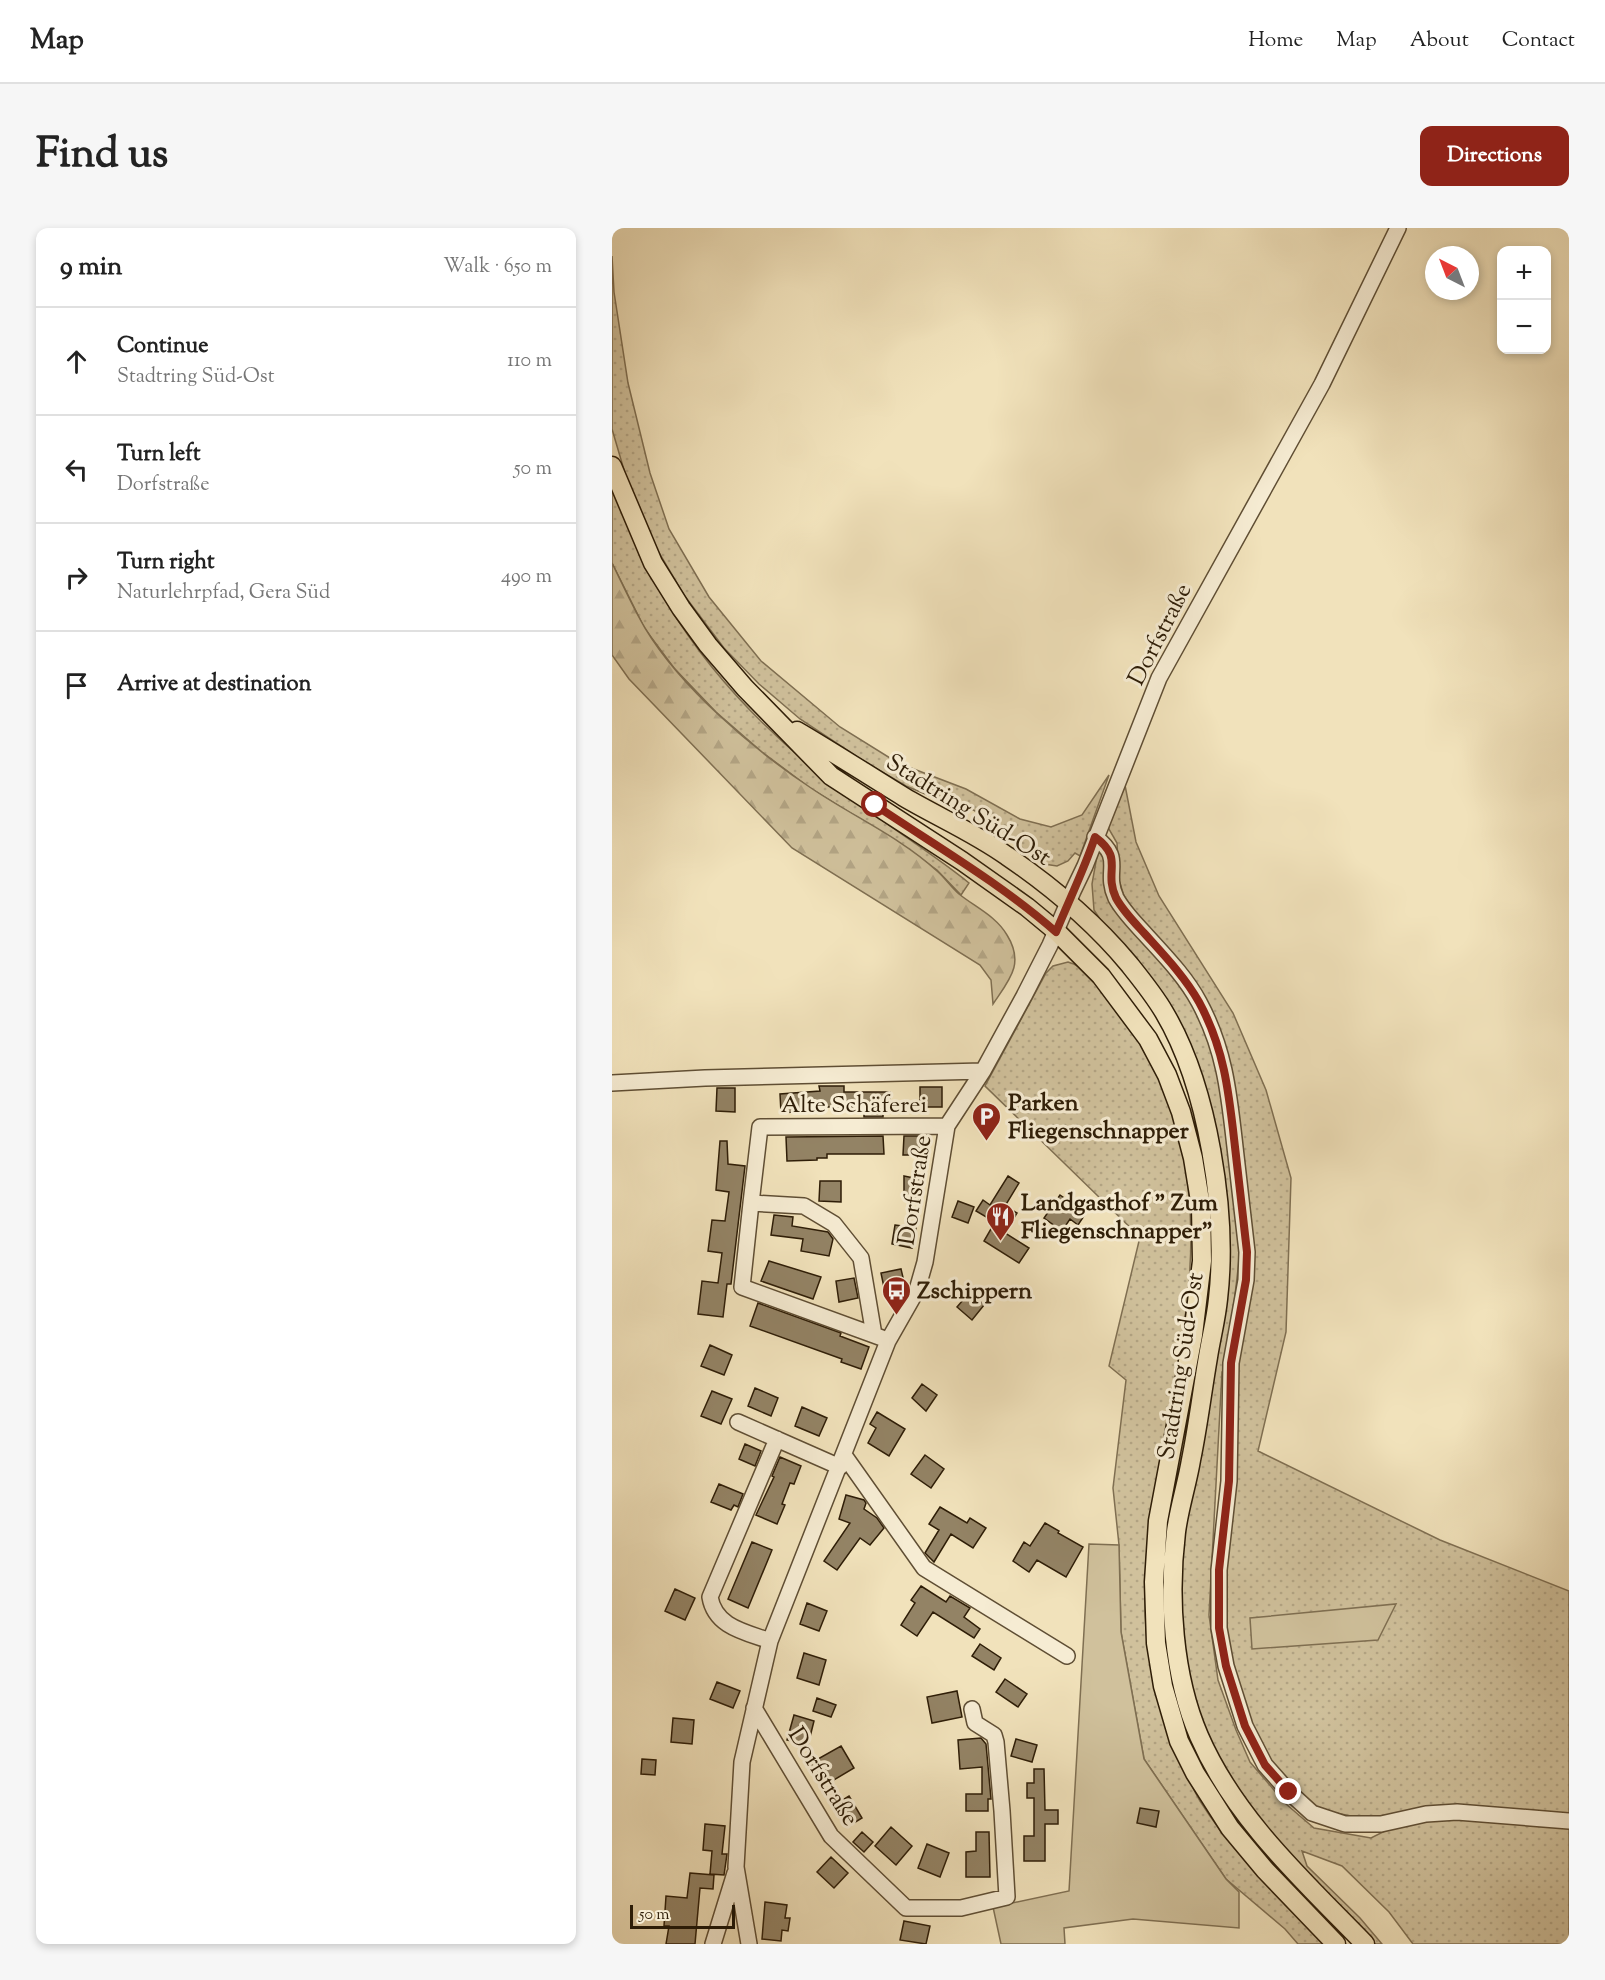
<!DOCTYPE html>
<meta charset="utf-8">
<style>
:root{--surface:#fff;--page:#f6f6f6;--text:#222;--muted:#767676;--line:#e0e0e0;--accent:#8f2418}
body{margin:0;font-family:"Sorts Mill Goudy",serif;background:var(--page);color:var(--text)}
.controls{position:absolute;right:18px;top:18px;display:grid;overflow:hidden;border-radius:12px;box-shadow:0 3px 9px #0003}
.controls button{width:54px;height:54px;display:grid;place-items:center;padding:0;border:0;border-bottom:2px solid var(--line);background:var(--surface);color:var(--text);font:30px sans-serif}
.compass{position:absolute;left:813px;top:18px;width:54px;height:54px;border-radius:50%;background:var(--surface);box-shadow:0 3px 9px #0003;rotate:318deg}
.scale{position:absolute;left:18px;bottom:15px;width:105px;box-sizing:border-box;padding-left:6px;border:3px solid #2e1d07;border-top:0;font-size:16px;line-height:21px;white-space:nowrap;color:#2e1d07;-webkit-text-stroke:4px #f6ecd3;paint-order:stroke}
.stop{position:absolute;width:18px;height:18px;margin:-14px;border:4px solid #8f2418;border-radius:50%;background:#fff}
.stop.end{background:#8f2418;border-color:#fff;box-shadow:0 2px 6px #0008}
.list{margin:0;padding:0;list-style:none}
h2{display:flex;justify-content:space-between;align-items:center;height:78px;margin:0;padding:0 24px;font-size:26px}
h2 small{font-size:20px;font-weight:400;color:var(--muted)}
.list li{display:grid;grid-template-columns:39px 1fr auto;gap:18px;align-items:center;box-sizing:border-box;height:108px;padding:0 24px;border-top:2px solid var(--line)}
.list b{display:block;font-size:22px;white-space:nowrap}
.list p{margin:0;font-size:20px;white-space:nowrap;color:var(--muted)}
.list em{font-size:20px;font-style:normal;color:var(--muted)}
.icon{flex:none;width:33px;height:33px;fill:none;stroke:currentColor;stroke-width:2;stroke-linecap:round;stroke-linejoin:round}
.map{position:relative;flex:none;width:957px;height:1716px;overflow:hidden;border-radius:12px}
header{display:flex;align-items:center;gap:36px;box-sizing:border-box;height:84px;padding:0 30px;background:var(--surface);border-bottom:2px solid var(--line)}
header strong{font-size:28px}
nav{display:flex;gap:33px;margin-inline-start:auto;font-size:21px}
.intro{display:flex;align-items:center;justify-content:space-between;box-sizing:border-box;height:144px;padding:0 36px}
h1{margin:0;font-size:42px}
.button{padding:15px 27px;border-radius:12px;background:var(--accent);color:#fff;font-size:21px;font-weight:700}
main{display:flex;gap:36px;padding:0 36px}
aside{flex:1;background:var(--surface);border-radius:12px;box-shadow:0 3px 9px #0003}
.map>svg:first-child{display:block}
</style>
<header>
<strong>Map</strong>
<nav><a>Home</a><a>Map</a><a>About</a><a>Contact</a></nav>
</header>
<div class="intro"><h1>Find us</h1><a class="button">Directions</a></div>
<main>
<aside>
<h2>9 min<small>Walk · 650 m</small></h2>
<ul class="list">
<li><svg class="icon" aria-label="ahead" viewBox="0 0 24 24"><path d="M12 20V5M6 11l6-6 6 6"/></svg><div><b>Continue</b><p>Stadtring Süd-Ost</p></div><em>110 m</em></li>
<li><svg class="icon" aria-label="left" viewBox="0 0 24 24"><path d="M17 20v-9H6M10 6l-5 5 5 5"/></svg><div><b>Turn left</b><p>Dorfstraße</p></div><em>50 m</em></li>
<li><svg class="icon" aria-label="right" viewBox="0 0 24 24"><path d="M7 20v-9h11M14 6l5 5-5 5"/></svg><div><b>Turn right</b><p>Naturlehrpfad, Gera Süd</p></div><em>490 m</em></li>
<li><svg class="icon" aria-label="arrive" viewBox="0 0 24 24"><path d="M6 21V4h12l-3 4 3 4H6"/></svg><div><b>Arrive at destination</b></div></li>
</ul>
</aside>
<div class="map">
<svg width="957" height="1716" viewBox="0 0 957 1716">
<defs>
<pattern id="grass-dots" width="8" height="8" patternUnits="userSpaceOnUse" patternTransform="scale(1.5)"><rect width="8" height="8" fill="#d0c19c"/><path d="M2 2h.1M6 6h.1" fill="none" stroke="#b3a585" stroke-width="1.8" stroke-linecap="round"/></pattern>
<pattern id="forest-firs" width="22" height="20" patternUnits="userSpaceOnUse" patternTransform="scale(1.5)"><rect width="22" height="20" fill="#d0c19c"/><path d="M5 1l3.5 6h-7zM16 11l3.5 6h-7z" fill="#b3a585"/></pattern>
</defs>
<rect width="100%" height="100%" fill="#f1e2bb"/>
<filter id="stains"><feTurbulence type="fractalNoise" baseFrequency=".00333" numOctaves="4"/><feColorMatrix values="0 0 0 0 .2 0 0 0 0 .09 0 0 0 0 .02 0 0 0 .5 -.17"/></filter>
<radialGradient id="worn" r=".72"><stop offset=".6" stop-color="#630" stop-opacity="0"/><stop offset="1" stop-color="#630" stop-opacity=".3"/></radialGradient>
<path fill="url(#grass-dots)" stroke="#7f6f52" stroke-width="1.5" d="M0,28L2,64L16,155L38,245L57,301L97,369L149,433L228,499L286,535L354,561L408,591L439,599L470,587L497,547L468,628L463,625L456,633L445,638L432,636L417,627L402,611L370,587L339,569L335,575L294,558L250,532L188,491L147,456L112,420L72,367L43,318L17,259L0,201Z
M0,259C16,300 34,340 57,378C103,454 171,520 242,572C280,601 320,625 357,655L349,667L325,642L287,615L198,560L150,524L104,484L62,440L33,401L0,335Z
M512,552L524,614L547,668L621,785L654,862L679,950L674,1104L646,1223L828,1312L957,1363V1587H778L749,1590L714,1583L690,1572L657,1532L642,1509L619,1445L611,1399L625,1135L629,1103L627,900L618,837L608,804L512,668L507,652L505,615L494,596Z
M486,622L492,627L493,639L551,736L585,780L610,852L628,1024L614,1144H610L597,1387L606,1452L624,1502L638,1534L674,1576L702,1600L759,1610L783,1598L846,1589L957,1599V1716H801L777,1684L730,1638L690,1623L695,1638L748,1690L770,1716H763C702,1647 625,1587 592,1498C576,1454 567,1405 568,1358C569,1311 580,1263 589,1217C608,1117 628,1013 605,912C603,903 602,893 599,884C592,865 573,839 563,820C536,774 512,726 482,682L480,656Z
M456,734C478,739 497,773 511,791C539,827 558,868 568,913C612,1093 507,1264 539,1441C543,1462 550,1483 558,1503C567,1527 575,1551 588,1573C622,1627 670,1671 713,1716H686L673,1701L614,1651L532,1531L509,1404L507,1317L501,1260L514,1152L497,1138L528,1009L373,858L434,745L441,738Z"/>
<path fill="url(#forest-firs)" stroke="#7f6f52" stroke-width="1.5" d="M0,335C11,357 21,380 33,400C69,460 142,522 199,560C240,588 288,609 325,643C333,650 339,659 347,666C363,679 384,688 395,707C413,736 397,752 381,776L379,752L368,737L180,620L17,451L0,427Z"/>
<path fill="#d0c19c" stroke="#7f6f52" stroke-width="1.5" d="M477,1316L507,1317L509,1404L532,1531L614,1651L627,1664V1700L521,1691L452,1700L453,1716H389L381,1679L457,1663Z
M784,1376L766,1412L640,1421L638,1390Z"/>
<path fill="#938365" stroke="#2e1d07" stroke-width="1.5" d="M207,858H232V864H278V884H271V889H252V879H194V883L169,885L168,866L208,863Z
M308,859H330V879H308Z
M105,860H123V884L104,883Z
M271,908L272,926H215V930H205V932L175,933L174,909Z
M292,908H314V927H291Z
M108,913H115L116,936L133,938L119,1056H115L111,1089L86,1086L90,1053L106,1055L110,1025L96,1023L100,992L113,993L117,964L104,962Z
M292,948L312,952L308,971L292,969Z
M396,948L407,955L393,978L405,985L393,1005L417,1020L407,1035L372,1013L383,994L364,983L371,972L378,977Z
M208,953H229V974L207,973Z
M448,967L474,985L466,997L458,991L450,1003L432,990Z
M346,973L362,979L356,995L340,989Z
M162,987L181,989L180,998L216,1004L221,1011L217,1028L189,1023L191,1011L159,1007Z
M283,997L304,1000L300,1020L280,1016Z
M157,1033L209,1049L201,1071L149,1053Z
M289,1041L294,1062L292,1065L274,1069L269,1045Z
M242,1050L246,1070L227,1074L224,1053Z
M358,1064L372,1077L360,1092L345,1079Z
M146,1075L229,1105L228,1108L257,1119L249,1141L229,1134L230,1131L138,1098Z
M98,1117L120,1127L112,1147L89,1138Z
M310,1156L325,1167L314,1183L300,1170Z
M143,1160L166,1170L159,1188L136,1178Z
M100,1163L120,1171L109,1196L89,1188Z
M190,1179L215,1190L207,1208L183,1198Z
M265,1184L293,1201L277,1228L256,1215L264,1200L258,1196Z
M133,1216L149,1223L143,1238L127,1231Z
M313,1227L332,1241L319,1260L299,1246Z
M168,1229L189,1238L182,1256L178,1255L170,1276L173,1277L165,1296L144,1287L162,1249L160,1248Z
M107,1256L131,1266L126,1279L122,1277L119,1282L99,1274Z
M234,1267L252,1272L254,1275L252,1281L265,1290L272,1300L258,1317L248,1310L225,1342L212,1333L238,1295L227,1291Z
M328,1279L355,1295L358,1290L374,1300L361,1320L339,1306L322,1334L313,1325L327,1302L317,1296Z
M433,1295L447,1303L446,1305L471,1319L454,1349L425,1332L417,1344L401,1333L412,1314L418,1318Z
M140,1314L160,1322L136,1380L116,1371Z
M309,1358L334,1374L338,1368L358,1380L352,1389L368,1401L362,1410L321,1384L305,1408L289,1397L303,1375L299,1372Z
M63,1361L83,1370L73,1392L53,1383Z
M195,1375L215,1383L207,1403L188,1396Z
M368,1416L389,1430L382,1442L360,1428Z
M192,1425L214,1432L207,1457L185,1450Z
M393,1451L415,1466L406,1479L384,1464Z
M105,1454L128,1463L121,1480L98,1471Z
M345,1463L350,1489L320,1495L315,1469Z
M205,1470L224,1477L219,1489L201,1483Z
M182,1487L202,1493L196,1517L175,1512Z
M61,1490L82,1492L80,1516L59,1514Z
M369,1510L374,1516L379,1571H376V1583H354V1566H370V1539L348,1541L346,1512Z
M404,1511L425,1517L420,1534L399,1528Z
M229,1518L242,1540L210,1559L197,1536Z
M30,1531L44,1532L43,1547L29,1546Z
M422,1541H432L433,1582H446V1596H433V1633H412V1608H422V1570H415V1555H422Z
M237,1568L250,1590L237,1598L224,1576Z
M528,1580L547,1583L544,1599L525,1595Z
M93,1596L113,1598L110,1626H115L112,1647L98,1646L100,1623L91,1622Z
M279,1599L300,1618L284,1637L263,1618Z
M250,1604L261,1614L252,1624L241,1614Z
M364,1604H377L378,1649H354V1624L364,1623Z
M315,1616L337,1625L328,1649L306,1640Z
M219,1629L236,1645L222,1660L205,1644Z
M78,1645L102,1647L101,1661L88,1660L83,1716H54L57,1698H52L54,1668L75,1670Z
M153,1674L175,1677L173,1690H178L176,1703L170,1702L169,1713L150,1711Z
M292,1693L318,1698L314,1716L288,1712Z"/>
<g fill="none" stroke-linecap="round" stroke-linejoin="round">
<defs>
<path id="minor" d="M483,609C513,631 491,642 504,670C511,683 523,695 533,706C552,727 573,748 587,774C613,822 617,866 623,919C627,954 631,989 635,1024L634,1052L619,1135L617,1253L607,1342V1400L614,1438L633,1498L653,1537L677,1564L700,1585L733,1596H769L814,1586L845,1584L957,1593
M0,855L93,850L371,843
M139,975L130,1059L270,1110
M262,1107L249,1030L222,996L192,978L139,975L148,899L335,898
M126,1194L228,1239
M232,1227L312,1340L455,1428
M158,1413C133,1404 103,1399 98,1369L165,1211
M142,1480L219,1608L294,1680H349L395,1669L390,1583L384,1514L382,1507L363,1495L360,1481
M101,1716L123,1645
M137,1716L124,1639L130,1534L158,1413L276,1113L305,1062L313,1034L335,898L371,843L412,768L438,717L461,663L473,638L547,450L710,156L786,0"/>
<path id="major" d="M0,238L41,335L69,380L96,417L133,460L219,548L350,633L415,679L444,703L489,748L536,811L555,847L569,884L581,930L589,979L590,1033L581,1107L546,1293L542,1354L544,1415L551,1458L567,1513L583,1545L618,1600L653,1642L724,1716
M185,503C221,524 256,547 292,569C326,589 363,605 395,628C439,658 482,694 517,736C529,751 542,767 552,784C596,858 616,985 606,1071C604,1091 599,1110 596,1129C590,1164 586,1198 579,1232C575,1256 567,1280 564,1304C556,1369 561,1448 587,1508C623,1591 692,1653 753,1716"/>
</defs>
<use href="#minor" stroke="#5f4e34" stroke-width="18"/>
<use href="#major" stroke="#2e1d07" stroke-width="21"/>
<use href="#minor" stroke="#f6ecd3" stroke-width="15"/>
<use href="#major" stroke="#f1e2bb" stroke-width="18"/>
</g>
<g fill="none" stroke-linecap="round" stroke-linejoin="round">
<path stroke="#8f2418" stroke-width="8" d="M263,577C324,618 388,655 444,704C457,672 472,642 483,609C513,631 491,642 504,670C511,683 523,695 533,706C552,727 573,749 587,774C613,822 617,866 623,919C627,954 631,989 635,1024L634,1052L619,1135L617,1253L607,1342V1400L614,1438L633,1498L653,1537L677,1564"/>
</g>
<defs>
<symbol id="parking-pin" viewBox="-11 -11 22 30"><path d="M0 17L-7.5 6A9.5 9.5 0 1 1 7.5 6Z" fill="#8f2418" stroke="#f6ecd3"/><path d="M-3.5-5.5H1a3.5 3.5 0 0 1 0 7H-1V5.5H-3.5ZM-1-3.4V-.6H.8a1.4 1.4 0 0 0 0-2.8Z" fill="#fff"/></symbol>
<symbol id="restaurant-pin" viewBox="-11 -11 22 30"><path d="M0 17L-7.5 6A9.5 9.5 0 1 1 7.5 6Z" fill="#8f2418" stroke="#f6ecd3"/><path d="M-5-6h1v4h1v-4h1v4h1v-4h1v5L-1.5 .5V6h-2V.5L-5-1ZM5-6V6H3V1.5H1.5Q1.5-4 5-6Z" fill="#fff"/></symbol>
<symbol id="bus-pin" viewBox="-11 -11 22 30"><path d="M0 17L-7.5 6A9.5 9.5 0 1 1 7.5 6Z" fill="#8f2418" stroke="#f6ecd3"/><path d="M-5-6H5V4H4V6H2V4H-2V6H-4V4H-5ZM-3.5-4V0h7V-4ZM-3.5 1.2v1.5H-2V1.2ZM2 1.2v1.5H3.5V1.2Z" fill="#fff"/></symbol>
</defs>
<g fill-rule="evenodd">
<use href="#parking-pin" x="358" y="872" width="33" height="45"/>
<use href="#restaurant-pin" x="372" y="972" width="33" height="45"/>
<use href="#bus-pin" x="268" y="1046" width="33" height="45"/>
</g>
<g text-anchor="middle" stroke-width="6" stroke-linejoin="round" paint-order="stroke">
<g font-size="24" fill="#2e1d07" stroke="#f6ecd3">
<text transform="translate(547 406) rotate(-63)" y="8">Dorfstraße</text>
<text transform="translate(357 581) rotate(32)" y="8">Stadtring Süd-Ost</text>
<text x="242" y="884">Alte Schäferei</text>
<text transform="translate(302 962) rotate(-81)" y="8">Dorfstraße</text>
<text transform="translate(568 1138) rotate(-81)" y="8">Stadtring Süd-Ost</text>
<text transform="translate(212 1548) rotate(58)" y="8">Dorfstraße</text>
</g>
<g font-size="24" font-weight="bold" fill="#2e1d07" stroke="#f6ecd3" text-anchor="start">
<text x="396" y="882">Parken<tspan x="396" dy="28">Fliegenschnapper</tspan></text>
<text x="409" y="982">Landgasthof " Zum<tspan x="409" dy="28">Fliegenschnapper"</tspan></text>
<text x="305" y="1070">Zschippern</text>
</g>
</g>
<rect width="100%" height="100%" filter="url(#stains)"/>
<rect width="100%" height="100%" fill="url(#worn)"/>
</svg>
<div class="controls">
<button>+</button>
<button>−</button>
</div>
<svg class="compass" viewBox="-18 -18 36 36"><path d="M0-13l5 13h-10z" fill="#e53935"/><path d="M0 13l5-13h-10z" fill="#767676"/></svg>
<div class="scale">50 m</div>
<div class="stop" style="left:263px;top:577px"></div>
<div class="stop end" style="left:677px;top:1564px"></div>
</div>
</main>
